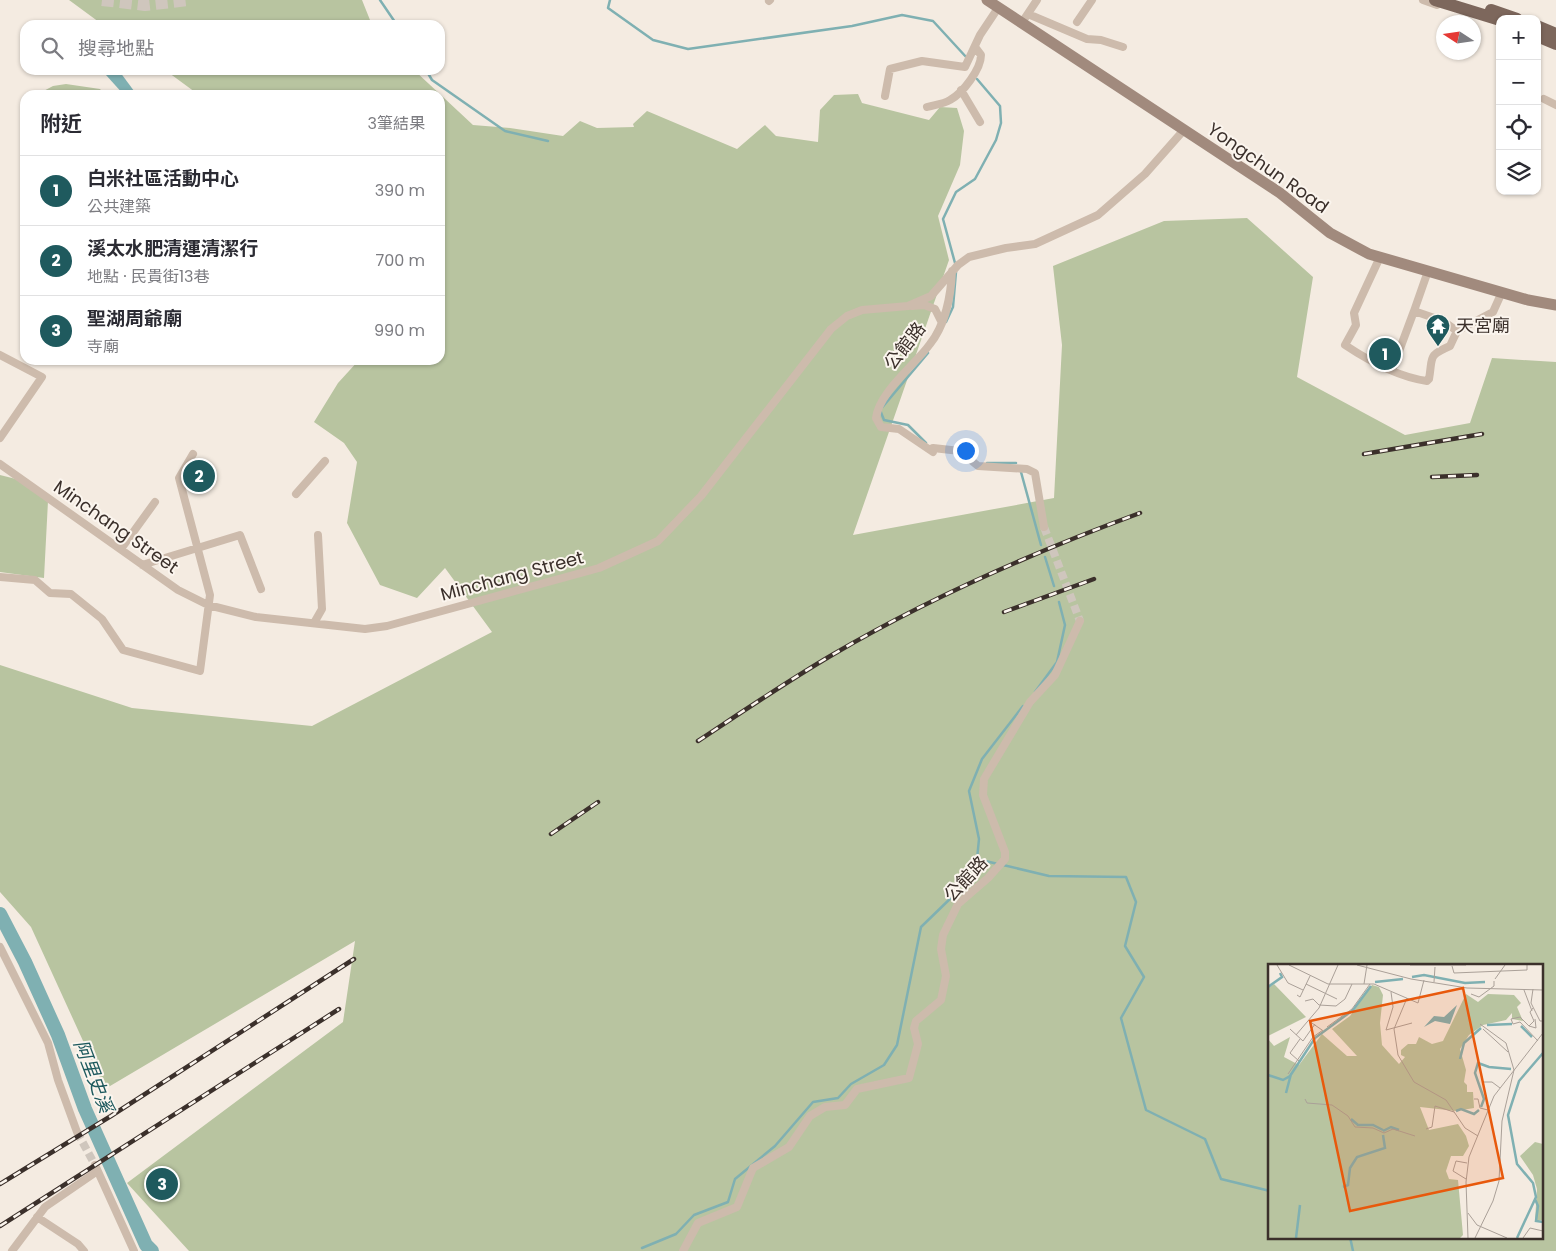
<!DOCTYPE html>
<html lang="zh-TW">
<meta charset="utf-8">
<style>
:root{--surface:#fff;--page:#f2f2f3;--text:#2b2b33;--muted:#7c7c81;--line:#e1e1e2;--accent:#1f5a5e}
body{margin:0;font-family:Poppins,"Noto Sans TC",sans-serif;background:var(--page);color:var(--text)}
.controls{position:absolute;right:15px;top:15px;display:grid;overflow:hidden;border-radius:10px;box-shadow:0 1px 4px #0004}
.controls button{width:45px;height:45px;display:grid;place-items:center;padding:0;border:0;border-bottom:1px solid var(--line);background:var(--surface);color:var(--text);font:25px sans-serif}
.compass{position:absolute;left:1436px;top:15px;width:45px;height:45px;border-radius:50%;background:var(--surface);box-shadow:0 1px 4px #0004;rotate:282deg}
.you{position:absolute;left:965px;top:450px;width:18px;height:18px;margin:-12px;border:4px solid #fff;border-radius:50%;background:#1a73e8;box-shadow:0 0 0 8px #1a73e833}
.badge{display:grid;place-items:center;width:32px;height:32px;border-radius:50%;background:var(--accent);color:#fff;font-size:16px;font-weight:700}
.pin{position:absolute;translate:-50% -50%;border:2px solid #fff;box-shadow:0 1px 5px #0006}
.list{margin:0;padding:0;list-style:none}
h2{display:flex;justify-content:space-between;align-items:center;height:65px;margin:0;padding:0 20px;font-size:21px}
h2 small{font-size:16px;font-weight:400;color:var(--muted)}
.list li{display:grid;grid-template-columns:32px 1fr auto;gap:15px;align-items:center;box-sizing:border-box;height:70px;padding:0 20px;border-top:1px solid var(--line)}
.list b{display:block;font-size:19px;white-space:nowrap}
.list p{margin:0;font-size:16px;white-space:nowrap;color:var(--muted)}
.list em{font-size:16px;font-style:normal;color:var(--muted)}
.icon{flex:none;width:28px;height:28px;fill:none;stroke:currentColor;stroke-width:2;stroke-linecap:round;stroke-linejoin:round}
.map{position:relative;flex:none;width:1556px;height:1251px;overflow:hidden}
.search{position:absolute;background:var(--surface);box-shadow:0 1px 4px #0004;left:20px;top:20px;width:425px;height:55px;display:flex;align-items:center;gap:12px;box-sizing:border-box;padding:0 18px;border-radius:15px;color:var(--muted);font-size:19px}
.panel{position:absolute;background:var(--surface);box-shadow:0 1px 4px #0004;left:20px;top:90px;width:425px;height:275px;border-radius:15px}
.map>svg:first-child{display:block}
</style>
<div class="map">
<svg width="1556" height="1251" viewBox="0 0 1556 1251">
<rect width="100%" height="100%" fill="#f4ebe1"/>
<path fill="#b8c4a0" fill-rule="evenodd" d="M69,0H362L372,25H103Z
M165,70H414L473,125L510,128L563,136L580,121L597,128L634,127L633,124L647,111L737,149L765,125L776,136L818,142L820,110L834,95L858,94L862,103L929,120L940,107L957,108L964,131L960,165L938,216L949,260L853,535L1054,498L1062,345L1053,266L1164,221L1247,218L1313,277L1297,377L1405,435L1470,423L1492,358L1556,362V1251H189L127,1183L343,1022L355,941L105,1089L31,927L0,892V665L132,708L312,726L492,632L445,568L417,598L380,585L347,523L357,462L344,443L314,422L338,383L359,360H440V95H199ZM1270,965H1542V1237H1270Z
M66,84L100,89L105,95L69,93L36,95L53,86Z
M0,475L16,479L48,501L44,578L0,572Z"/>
<path fill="#7fb0b2" d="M110,70L120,72L137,95H124L106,75Z"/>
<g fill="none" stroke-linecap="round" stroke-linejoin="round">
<path stroke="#7fb0b2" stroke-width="2.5" d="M380,0L397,25
M610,0L608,8L653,40L688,49L852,26L902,15L933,21L967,58
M426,70L432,80L505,131L548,141
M955,263L943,219L956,192L975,179L996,140L1001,123L1000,106L977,79
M946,322L953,307L956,272
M926,443L908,425L884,420L880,410L928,353
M987,463H1016
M1021,472L1041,545
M1045,557L1054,586
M1035,692L1057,662L1065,625L1059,602
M998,864L977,859L979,839L969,791L982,759L1023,706
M1003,865L1049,876L1126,877L1136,902L1125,946L1144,977L1121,1018L1146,1110L1205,1139L1221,1179L1270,1191
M1350,1237L1353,1251
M642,1248L676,1234L694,1215L728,1202L735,1179L775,1146L813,1102L838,1098L851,1084L884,1065L897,1045L921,927L953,896L977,859"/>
<path stroke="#7fb0b2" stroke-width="14" d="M0,914L25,962L58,1035L85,1109L146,1245L152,1251"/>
<path stroke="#cfc6bd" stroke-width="8" stroke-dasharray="8 4" stroke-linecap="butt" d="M1044,527L1080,621
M77,1132L95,1165"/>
<path stroke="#cfc6bd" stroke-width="12" stroke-dasharray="12 6" stroke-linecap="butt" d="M102,0L145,5L189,0"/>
<path stroke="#cdbbac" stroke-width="8" d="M1423,0L1437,5
M769,1L770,0
M1028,14L1087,39L1101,40L1123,47
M1025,18L1037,0
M1077,22L1092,0
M961,90L980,122
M885,96L890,69L922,61L965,67L980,35L998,8
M1544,99L1556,105
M927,107C934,105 944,104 950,100C963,93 981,69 981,55L975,47
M1380,257L1354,313L1356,325L1345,345C1369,361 1398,377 1427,381L1429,379C1433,357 1427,356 1450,346L1457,331L1493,312L1502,292
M952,271C951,296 945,325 930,344C915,365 879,392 876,418L881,427L899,429L933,452V448L960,451L978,466L1027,469L1035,473L1044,527
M1428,271L1414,311L1443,321L1457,331
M912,306L924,305L935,309L941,321
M0,355L42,377L0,438
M1392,370L1414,311
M0,464L178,590L208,605L256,617L365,629L387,626L599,568L658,541L701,496L831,329L847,316L862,310L908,306L931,296L958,265L969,257L1006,248L1035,244L1098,215L1145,174L1183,131
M296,494L325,461
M121,549L155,502
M142,565L240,535L261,589
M0,577L35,580L50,593L71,594L102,619L123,650L200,671L210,595L179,478L193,454
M314,623L322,609L318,535
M0,947L48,1043L58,1080L77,1132
M95,1165L134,1251
M37,1217L78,1244L84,1251
M12,1251L45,1207L96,1172
M683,1251L698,1223L737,1207L753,1168L789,1147L810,1116L825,1107L845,1105L857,1089L909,1078L918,1044L914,1028L916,1021L941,1000L946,976L941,949L943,935L958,904L988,878L1005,859V852L983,795L984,779L1030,702L1055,675L1080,621"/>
<path stroke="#a18a7d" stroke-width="11" d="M987,0L1280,193L1330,233L1369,254L1528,300L1556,305"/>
<path stroke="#7d675c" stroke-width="12" d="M1435,0L1500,20
M1491,10L1517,19
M1537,26L1556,34
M1537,36L1556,44"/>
<defs>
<path id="rail" d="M1364,454L1482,434
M1432,477L1477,475
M1004,612L1094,579
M698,741C742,712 786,682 832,655C929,598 1034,552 1140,513
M551,834L598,802
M0,1184L111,1116L354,959
M0,1226L339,1009"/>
</defs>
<use href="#rail" stroke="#3b302b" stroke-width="4.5"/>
<use href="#rail" stroke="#fbf5ee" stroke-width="2.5" stroke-dasharray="8" stroke-linecap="butt"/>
</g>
<defs>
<symbol id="temple-pin" viewBox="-11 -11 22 30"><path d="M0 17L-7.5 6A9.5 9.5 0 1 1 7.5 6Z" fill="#1f5a5e" stroke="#fbf5ee"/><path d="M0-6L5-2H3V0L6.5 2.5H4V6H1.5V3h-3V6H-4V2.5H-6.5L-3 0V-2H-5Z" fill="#fff"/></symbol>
</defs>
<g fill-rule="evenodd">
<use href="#temple-pin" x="1424" y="312" width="28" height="38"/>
</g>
<g text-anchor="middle" stroke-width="4" stroke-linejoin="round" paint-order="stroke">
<g font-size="18" fill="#3b302b" stroke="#fbf5ee">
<text transform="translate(1268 168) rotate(35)" y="6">Yongchun Road</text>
<text transform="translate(905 346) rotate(-52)" y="6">公館路</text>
<text transform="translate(116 527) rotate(35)" y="6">Minchang Street</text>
<text transform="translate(512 576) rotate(-15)" y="6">Minchang Street</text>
<text transform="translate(966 879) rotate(-47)" y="6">公館路</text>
</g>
<g font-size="18" fill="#3b302b" stroke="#fbf5ee" text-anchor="start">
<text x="1456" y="332">天宮廟</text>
</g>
<g font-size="19" font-style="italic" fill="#1f5a5e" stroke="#fbf5ee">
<text transform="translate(94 1076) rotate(69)" y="7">阿里史溪</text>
</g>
</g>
<g transform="translate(1268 964)">
<rect width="275" height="275" fill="#f4ebe1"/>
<path d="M6,20L38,53L0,72V24ZM104,21L111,23L115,31L112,59L114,81L131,100L137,93L133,91V86L140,80H148L151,73L164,80L175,77L198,30L210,38L220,30L246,31L253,39L249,43L255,57L244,55V49L238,56L215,61L201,71L192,85L198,106L196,118L199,121V128H205L206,144L188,147L152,143L161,166L190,160L198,172L201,182L195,192H183L178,207L181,215L190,216L195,271L192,274H0V75L6,82L22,73L16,93L31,101L54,70L79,92H89L64,65L82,52ZM267,178L275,180V256L267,257L269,225L265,211L252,192Z" fill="#b8c4a0"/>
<path d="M189,41L182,60L167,57L156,63L166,52L176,53Z" fill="#7fb0b2"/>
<path fill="none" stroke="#7fb0b2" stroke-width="2.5" d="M144,13L156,11L197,19L217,18M107,18L135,15M0,23L14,13L12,9M219,61L244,60M253,62L264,73M192,95L196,79L213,64M0,111L15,116L22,112L47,74L85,46L103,22M18,129L23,110M213,143L216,135L207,109L210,99L221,103L243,105M188,147L193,145L206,150L211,146M83,155L90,161H105L115,166M115,167L123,163L131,166M75,223L80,221L82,204L89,193L117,184L115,171M267,235L270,242L268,257L275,258M28,274L32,241M249,274L268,233L265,219L249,200L240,151L251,117L275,89"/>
<path fill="none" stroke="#aaa098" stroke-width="1" d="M9,1L20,19L35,26M21,1L60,20H106L150,39L156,16M89,1L143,15L199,24L275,26M142,1H198M184,2L186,9L259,6V1M227,15L237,1M166,18L167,3M38,20L69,35M96,20L99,1M265,25L263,39L272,57H275M256,26L264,47M123,28L125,43L118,66L144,59M203,30L211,33L226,22V17M29,31L32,33L42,12M139,34L126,65L130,91L146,118L178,136L197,164L210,172M37,37L45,35L51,41L68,42L77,35L84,20M265,44L262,48L266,57L261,62L252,53L243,55L245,60L252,58L270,77M41,57L54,66M261,62L268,64L267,55M59,63L84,45L102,20M22,65L35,77L47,60M215,65L240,88M28,71L51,44L70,1M31,97L22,89L32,75M20,110L45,73L55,66M215,118H224L232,124M37,135L39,139L64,141L80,152L87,163L105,164L116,169L125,165L147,172M206,135H210L212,144L220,146M158,165L164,163L167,142L186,148M198,215L185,207L188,197L199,199M200,249L209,261L239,274M200,274L198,218L201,193L226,132L275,69M207,274L225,237L231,217L234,157L246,106L238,79L212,60M255,274L262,264L275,267"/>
<path fill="#e8590c" fill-opacity="0.15" stroke="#e8590c" stroke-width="2.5" d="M195,24L235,214L82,247L42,57Z"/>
<rect width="275" height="275" fill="none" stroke="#3b302b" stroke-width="2.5"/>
</g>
</svg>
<div class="controls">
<button>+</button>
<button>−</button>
<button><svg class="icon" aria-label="locate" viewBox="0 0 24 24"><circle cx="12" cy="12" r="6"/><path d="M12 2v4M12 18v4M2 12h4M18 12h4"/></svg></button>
<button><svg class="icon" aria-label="layers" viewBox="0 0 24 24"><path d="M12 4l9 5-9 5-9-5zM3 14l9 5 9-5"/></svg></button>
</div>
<svg class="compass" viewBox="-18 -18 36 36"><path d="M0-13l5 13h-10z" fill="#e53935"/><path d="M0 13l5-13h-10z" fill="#7c7c81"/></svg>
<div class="you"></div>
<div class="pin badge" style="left:1385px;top:354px">1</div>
<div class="pin badge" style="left:199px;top:476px">2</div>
<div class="pin badge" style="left:162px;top:1184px">3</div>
<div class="search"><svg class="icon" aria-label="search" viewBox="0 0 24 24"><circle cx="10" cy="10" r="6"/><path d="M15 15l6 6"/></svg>搜尋地點</div>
<section class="panel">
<h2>附近<small>3筆結果</small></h2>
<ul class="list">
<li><span class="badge">1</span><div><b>白米社區活動中心</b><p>公共建築</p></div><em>390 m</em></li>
<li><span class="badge">2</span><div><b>溪太水肥清運清潔行</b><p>地點 · 民貴街13巷</p></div><em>700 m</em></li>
<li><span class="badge">3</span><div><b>聖湖周爺廟</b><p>寺廟</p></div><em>990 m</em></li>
</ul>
</section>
</div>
